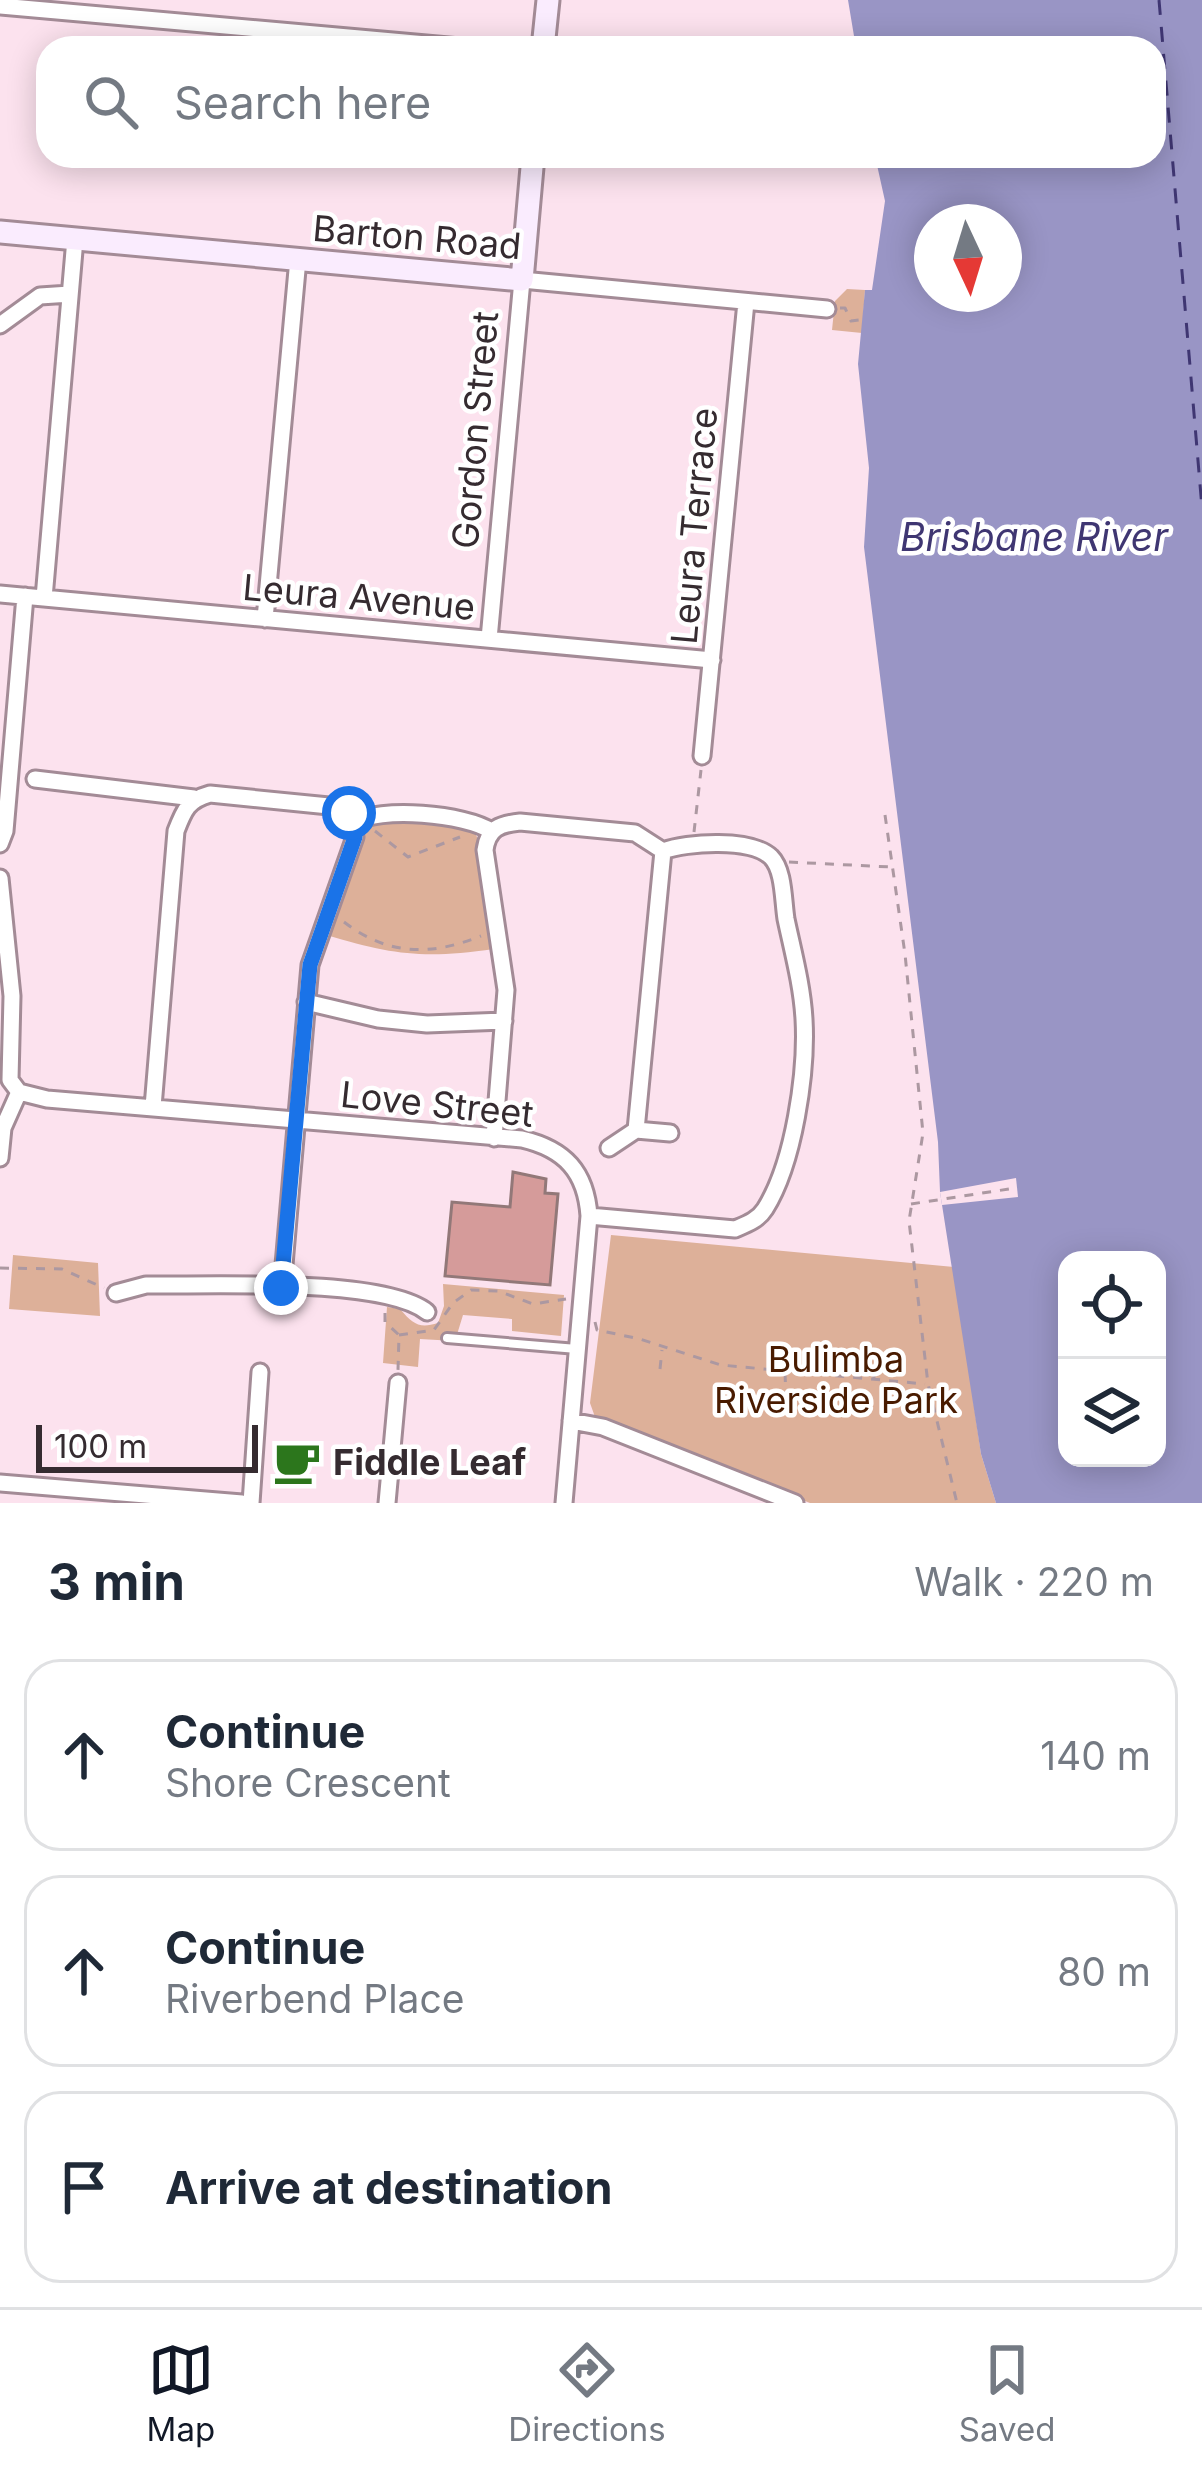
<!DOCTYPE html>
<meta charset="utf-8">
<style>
:root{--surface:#fff;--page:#f2f2f3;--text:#1f2937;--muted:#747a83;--line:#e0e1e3;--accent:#111827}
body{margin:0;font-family:Inter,sans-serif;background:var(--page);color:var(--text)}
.controls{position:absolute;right:36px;bottom:36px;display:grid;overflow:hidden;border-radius:24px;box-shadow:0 6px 30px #0003}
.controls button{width:108px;height:108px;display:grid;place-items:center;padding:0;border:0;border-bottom:3px solid var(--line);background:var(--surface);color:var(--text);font:60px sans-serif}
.compass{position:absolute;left:914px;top:204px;width:108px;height:108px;border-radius:50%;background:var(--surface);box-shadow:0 6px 30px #0003;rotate:176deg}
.scale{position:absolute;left:36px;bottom:30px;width:222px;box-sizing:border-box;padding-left:12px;border:6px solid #352b30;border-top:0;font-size:33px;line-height:42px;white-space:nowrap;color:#352b30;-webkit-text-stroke:9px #fff;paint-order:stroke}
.stop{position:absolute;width:36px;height:36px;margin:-27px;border:9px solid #1a73e8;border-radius:50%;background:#fff}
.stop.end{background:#1a73e8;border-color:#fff;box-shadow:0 3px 12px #0008}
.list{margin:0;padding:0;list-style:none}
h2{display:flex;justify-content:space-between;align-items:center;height:156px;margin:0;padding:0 48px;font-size:51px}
h2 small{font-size:39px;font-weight:400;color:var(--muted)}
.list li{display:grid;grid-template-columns:78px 1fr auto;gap:36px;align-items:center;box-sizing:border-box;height:192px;margin:0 24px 24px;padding:0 24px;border:3px solid var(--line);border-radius:36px}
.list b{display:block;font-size:45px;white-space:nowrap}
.list p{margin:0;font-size:39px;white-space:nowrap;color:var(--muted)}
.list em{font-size:39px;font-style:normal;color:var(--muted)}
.icon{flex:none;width:66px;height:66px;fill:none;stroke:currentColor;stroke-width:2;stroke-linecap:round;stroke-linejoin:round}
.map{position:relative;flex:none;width:1202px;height:1503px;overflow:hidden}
.search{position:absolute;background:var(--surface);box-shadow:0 6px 30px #0003;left:36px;right:36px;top:36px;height:132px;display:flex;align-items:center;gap:30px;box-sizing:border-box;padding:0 42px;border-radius:36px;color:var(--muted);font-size:45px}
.sheet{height:804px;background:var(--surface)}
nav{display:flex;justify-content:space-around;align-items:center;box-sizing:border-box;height:168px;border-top:3px solid var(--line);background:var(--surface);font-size:33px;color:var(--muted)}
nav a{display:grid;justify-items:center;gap:6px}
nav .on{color:var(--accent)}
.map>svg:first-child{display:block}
</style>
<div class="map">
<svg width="1202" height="1503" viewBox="0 0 1202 1503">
<rect width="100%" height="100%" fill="#fce2ee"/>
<path fill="#ddb099" d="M847,289L865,290L862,333L832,330L835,301Z
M378,817L471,825L477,837L494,949C424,959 393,955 326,935L362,835Z
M611,1235L954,1267L981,1454L996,1503H810L595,1417L590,1403Z
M13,1255L98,1263L100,1316L9,1309Z
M443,1284L564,1295L561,1336L512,1331V1319L463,1315L455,1341L420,1339L418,1367L383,1363L387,1307L400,1309C413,1324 419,1329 438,1323L444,1306Z"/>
<path fill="#9995c5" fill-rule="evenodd" d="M848,0H1202V1503H996L981,1454L940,1192L938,1142L864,547L869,468L858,364L865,290H872L885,201L875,156H1154V48H856ZM932,222H1004V294H932ZM1067,1260H1157V1458H1067Z"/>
<path fill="#fce2ee" d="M1016,1178L1018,1197L942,1205L940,1192Z"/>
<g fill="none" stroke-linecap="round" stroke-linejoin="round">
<path stroke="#3f3672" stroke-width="3" stroke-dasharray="15 12" stroke-linecap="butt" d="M1159,0L1202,508"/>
</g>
<path fill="#d59b9a" stroke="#927878" stroke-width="3" d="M513,1172L546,1179L545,1193L558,1194L550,1285L445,1276L452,1202L510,1207Z"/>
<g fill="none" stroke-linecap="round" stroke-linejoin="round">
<defs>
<path id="lane" d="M447,1338L577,1349"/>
<path id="street" d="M0,6L471,48
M0,325L40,296L70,294
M0,594L712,660
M44,598L75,239
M265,619L298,259
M489,639L522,280L827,309
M702,756L746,302
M35,779L194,798
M353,823C379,806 466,814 491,831
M0,844L5,831L25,596
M0,878L12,996L10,1080L19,1092L3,1128L0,1158
M306,1002L378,1019L427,1024L504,1021
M19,1092L47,1099L522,1139C565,1149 586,1172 589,1216L564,1503
M153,1107L176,831C184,810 188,800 210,794L339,807L349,813L355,837L310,965L282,1288
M636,1130L663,851
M494,1138L506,990L485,850C488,828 500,824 520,822L635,833L663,851C687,842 751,838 771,857C784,870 783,900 786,919C793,952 802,985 804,1019C807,1072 794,1163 765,1209C758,1220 747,1224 735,1229L589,1216
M609,1148L636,1130L670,1133
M116,1293L146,1285C207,1286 383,1277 427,1312
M571,1421L603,1427L795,1503
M0,1483L242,1503
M251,1503L260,1372
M387,1503L398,1383"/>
<path id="secondary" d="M543,48L548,0
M0,232L522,280L533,156"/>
</defs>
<use href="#lane" stroke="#a38b96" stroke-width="14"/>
<use href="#street" stroke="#a38b96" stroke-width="21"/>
<use href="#secondary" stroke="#a38b96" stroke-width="27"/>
<path stroke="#ac98a1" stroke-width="3" stroke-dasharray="9 9" stroke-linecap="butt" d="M840,308H845L851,321L859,320
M885,815L905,954L923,1133L909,1221L928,1384L957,1503
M375,831L408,857L460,837
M694,832L701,770
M789,862L891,867
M344,922C388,956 431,956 481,936
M911,1204L1009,1189
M0,1268L62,1269L104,1288
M385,1313V1322L399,1335L398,1370
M595,1322L597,1330L640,1339L721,1365L925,1384
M399,1335L434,1330L453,1303L471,1290L498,1291L533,1304L566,1299
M660,1369L662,1350
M785,1373L786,1397
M874,1378L875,1363"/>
<use href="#lane" stroke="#fff" stroke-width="8"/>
<use href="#street" stroke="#fff" stroke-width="15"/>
<use href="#secondary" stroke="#faecfe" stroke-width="21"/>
</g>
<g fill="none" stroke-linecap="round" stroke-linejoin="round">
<path stroke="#1a73e8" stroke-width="15" d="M281,1288L310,965L355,837L349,813"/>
</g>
<defs>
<symbol id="cafe-bare" viewBox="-9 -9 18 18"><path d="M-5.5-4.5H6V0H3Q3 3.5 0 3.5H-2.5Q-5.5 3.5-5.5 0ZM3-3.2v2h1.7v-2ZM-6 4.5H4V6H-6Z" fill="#2c761c" stroke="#fff" stroke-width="2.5" paint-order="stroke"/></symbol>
</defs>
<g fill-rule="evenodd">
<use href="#cafe-bare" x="264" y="1429" width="66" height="66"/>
</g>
<g text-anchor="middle" stroke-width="9" stroke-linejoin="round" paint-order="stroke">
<g font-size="36" fill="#352b30" stroke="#fff">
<text transform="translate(417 237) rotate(5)" y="13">Barton Road</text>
<text transform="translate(475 430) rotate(-85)" y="13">Gordon Street</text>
<text transform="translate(694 526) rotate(-85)" y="13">Leura Terrace</text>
<text transform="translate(359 597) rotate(5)" y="13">Leura Avenue</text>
<text transform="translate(437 1104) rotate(6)" y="13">Love Street</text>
</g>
<g font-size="36" fill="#491b00" stroke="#fff">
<text x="836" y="1372">Bulimba<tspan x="836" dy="41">Riverside Park</tspan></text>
</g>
<g font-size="36" font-weight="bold" fill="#352b30" stroke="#fff" text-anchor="start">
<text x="333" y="1475">Fiddle Leaf</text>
</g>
<g font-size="39" font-style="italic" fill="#3f3672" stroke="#fff">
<text x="1034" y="551">Brisbane River</text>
</g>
</g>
</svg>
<div class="controls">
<button><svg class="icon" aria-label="locate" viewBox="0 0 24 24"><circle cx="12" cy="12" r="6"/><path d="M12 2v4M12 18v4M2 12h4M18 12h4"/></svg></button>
<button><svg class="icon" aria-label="layers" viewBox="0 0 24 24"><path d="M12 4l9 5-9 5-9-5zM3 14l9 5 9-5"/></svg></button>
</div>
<svg class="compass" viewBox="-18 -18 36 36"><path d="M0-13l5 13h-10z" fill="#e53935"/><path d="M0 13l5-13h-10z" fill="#747a83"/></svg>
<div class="scale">100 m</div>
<div class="stop" style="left:349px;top:813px"></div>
<div class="stop end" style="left:281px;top:1288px"></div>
<div class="search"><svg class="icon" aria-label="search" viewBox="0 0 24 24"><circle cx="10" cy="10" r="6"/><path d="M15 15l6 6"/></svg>Search here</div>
</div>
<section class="sheet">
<h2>3 min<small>Walk · 220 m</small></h2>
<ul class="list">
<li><svg class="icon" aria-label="ahead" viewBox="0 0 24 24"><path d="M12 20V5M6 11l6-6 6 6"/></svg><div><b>Continue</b><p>Shore Crescent</p></div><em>140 m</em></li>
<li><svg class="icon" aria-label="ahead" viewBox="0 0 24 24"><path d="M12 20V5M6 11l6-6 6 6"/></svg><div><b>Continue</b><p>Riverbend Place</p></div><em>80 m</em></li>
<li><svg class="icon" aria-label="arrive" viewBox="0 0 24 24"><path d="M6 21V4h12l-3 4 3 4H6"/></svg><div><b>Arrive at destination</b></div></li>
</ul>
</section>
<nav>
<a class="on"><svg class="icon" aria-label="map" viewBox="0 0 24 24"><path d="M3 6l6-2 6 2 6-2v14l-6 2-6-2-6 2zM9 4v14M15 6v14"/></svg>Map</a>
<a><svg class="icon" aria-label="directions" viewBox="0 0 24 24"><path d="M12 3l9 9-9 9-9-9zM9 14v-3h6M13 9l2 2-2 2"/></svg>Directions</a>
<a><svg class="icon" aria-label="saved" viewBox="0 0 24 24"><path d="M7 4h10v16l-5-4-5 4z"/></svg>Saved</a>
</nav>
